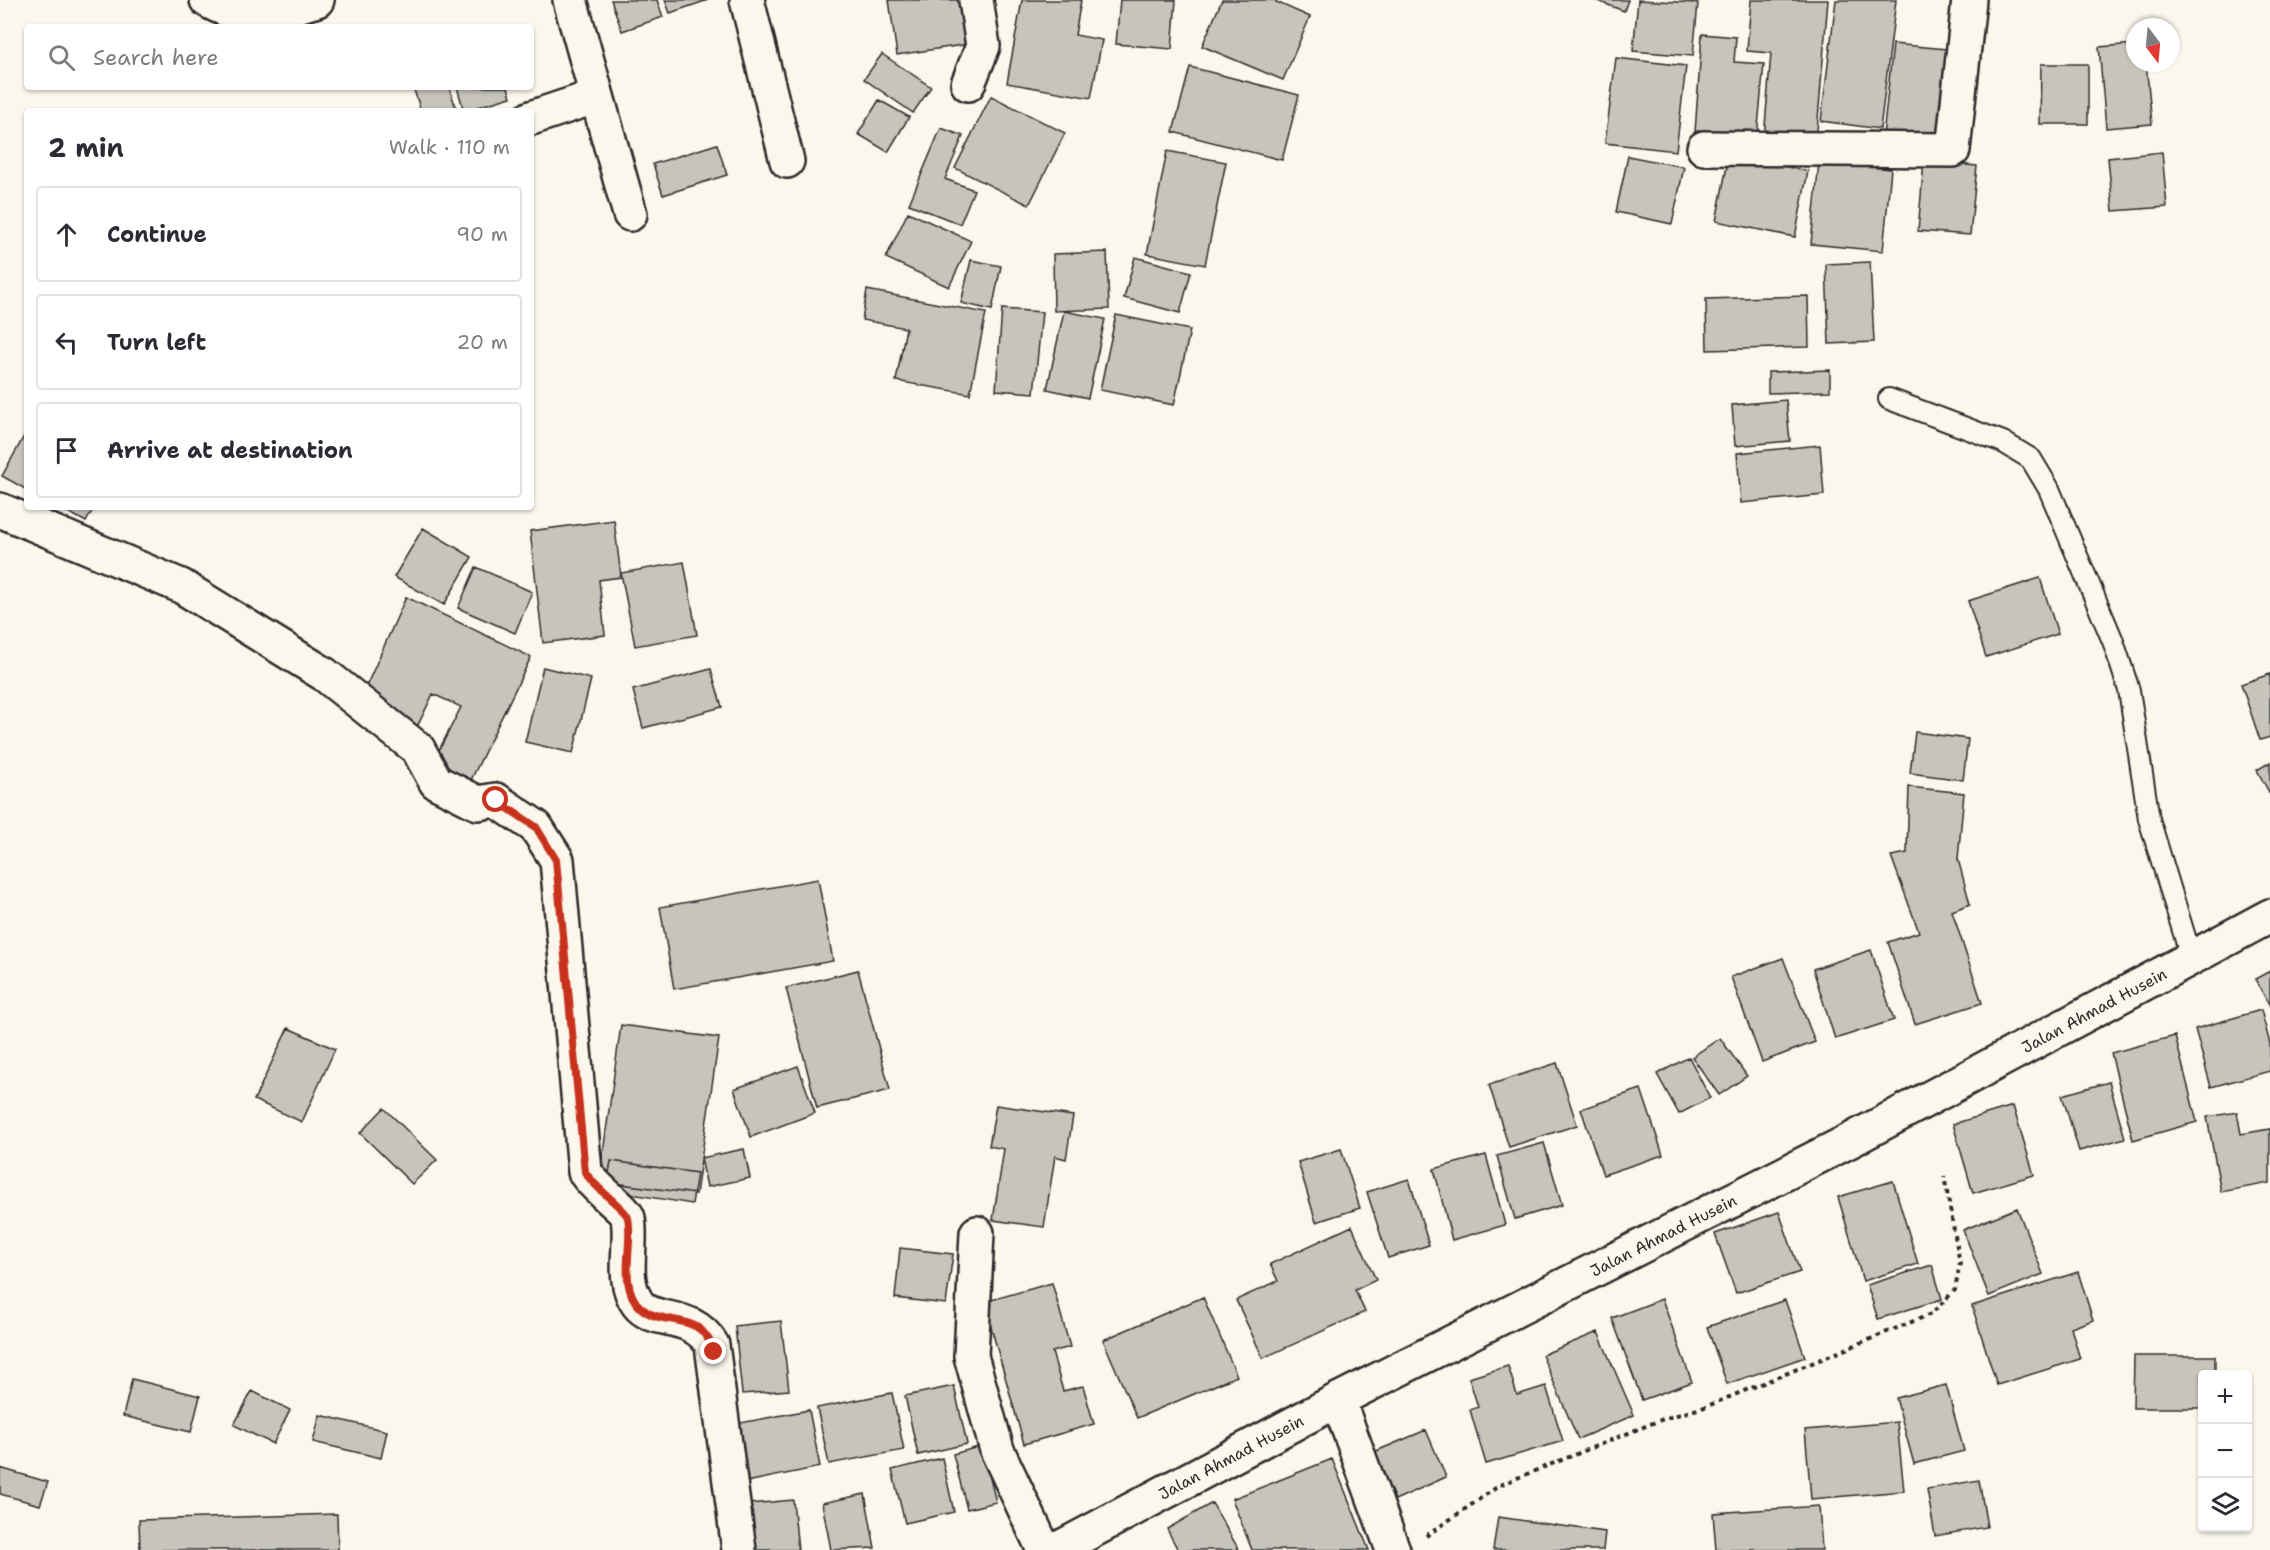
<!DOCTYPE html>
<meta charset="utf-8">
<style>
:root{--surface:#fff;--page:#f7f7f7;--text:#2b2b33;--muted:#7c7c81;--line:#e1e1e2}
body{margin:0;font-family:"Shantell Sans",sans-serif;background:var(--page);color:var(--text)}
.controls{position:absolute;right:18px;bottom:18px;display:grid;overflow:hidden;border-radius:6px;box-shadow:0 2px 4px #0004}
.controls button{width:54px;height:54px;display:grid;place-items:center;padding:0;border:0;border-bottom:2px solid var(--line);background:var(--surface);color:var(--text);font:30px sans-serif}
.compass{position:absolute;left:2126px;top:18px;width:54px;height:54px;border-radius:50%;background:var(--surface);box-shadow:0 2px 4px #0004;rotate:164deg}
.stop{position:absolute;width:18px;height:18px;margin:-14px;border:4px solid #c8321e;border-radius:50%;background:#fff}
.stop.end{background:#c8321e;border-color:#fff;box-shadow:0 2px 6px #0008}
.list{margin:0;padding:0;list-style:none}
h2{display:flex;justify-content:space-between;align-items:center;height:78px;margin:0;padding:0 24px;font-size:26px}
h2 small{font-size:20px;font-weight:400;color:var(--muted)}
.list li{display:grid;grid-template-columns:39px 1fr auto;gap:18px;align-items:center;box-sizing:border-box;height:96px;margin:0 12px 12px;padding:0 12px;border:2px solid var(--line);border-radius:6px}
.list b{display:block;font-size:22px;white-space:nowrap}
.list em{font-size:20px;font-style:normal;color:var(--muted)}
.icon{flex:none;width:33px;height:33px;fill:none;stroke:currentColor;stroke-width:2;stroke-linecap:round;stroke-linejoin:round}
.map{position:relative;flex:none;width:2270px;height:1550px;overflow:hidden}
.search{position:absolute;background:var(--surface);box-shadow:0 2px 4px #0004;left:24px;top:24px;width:510px;height:66px;display:flex;align-items:center;gap:15px;box-sizing:border-box;padding:0 21px;border-radius:6px;color:var(--muted);font-size:22px}
.panel{position:absolute;background:var(--surface);box-shadow:0 2px 4px #0004;left:24px;top:108px;width:510px;height:402px;border-radius:6px}
.map>svg:first-child{display:block}
</style>
<div class="map">
<svg width="2270" height="1550" viewBox="0 0 2270 1550">
<rect width="100%" height="100%" fill="#fbf7ec"/>
<filter id="ink" filterUnits="userSpaceOnUse"><feTurbulence type="fractalNoise" baseFrequency=".0167" numOctaves="2"/><feDisplacementMap in="SourceGraphic" scale="12" xChannelSelector="R" yChannelSelector="G"/><feConvolveMatrix kernelMatrix="1 2 1 2 8 2 1 2 1" color-interpolation-filters="sRGB"/></filter>
<g filter="url(#ink)">
<path fill="#c7c4bc" stroke="#2b2b2b" stroke-width="1.5" d="M611,0H657L663,17L622,31Z
M665,0H708L670,13Z
M889,0H963L969,44L897,55Z
M1022,0H1081L1075,35L1102,40L1091,98L1007,83Z
M1120,0H1176L1172,49L1116,44Z
M1222,0H1277L1276,2L1310,17L1283,80L1202,46Z
M1595,0H1628L1624,11Z
M1638,0L1698,3L1693,56L1633,51Z
M1751,0H1828L1816,143L1764,138L1771,53L1747,51Z
M1836,0H1896L1880,129L1821,121Z
M1702,34L1736,37L1734,62L1764,64L1757,137L1695,132Z
M1893,44L1957,50L1946,143L1883,136Z
M2135,44V63H2146L2152,124L2106,128L2099,47Z
M882,54L931,87L913,113L864,79Z
M1616,58L1686,66L1676,151L1605,143Z
M2041,64H2088V124H2040Z
M1190,67L1299,95L1282,160L1173,132Z
M413,87H449L457,111H421Z
M457,87H508L511,97L464,111Z
M991,96L1065,133L1029,205L955,168Z
M879,100L909,117L888,152L858,134Z
M941,128L963,136L945,179L974,190L960,224L909,204Z
M717,144L727,175L663,195L653,164Z
M1167,151L1226,162L1205,265L1147,254Z
M2162,152L2167,207L2113,211L2108,158Z
M1628,156L1684,167L1672,224L1616,212Z
M1729,156L1808,171L1795,237L1716,221Z
M1924,161L1977,166L1970,235L1918,231Z
M1819,162L1891,169L1883,251L1811,244Z
M908,212L971,241L949,287L886,258Z
M1107,252L1109,309L1054,311L1053,254Z
M1135,257L1191,272L1180,313L1124,298Z
M971,260L1001,266L992,310L961,303Z
M1870,262L1874,342L1829,344L1826,264Z
M867,290L986,313L970,394L896,381L906,328L862,320Z
M1808,296L1809,347L1707,350L1706,299Z
M1002,309L1042,312L1034,393L996,390Z
M1064,311L1105,319L1088,398L1047,389Z
M1116,315L1190,330L1174,405L1100,390Z
M1830,370V391L1768,393V372Z
M1786,400L1790,441L1735,446L1732,405Z
M27,431V490L2,476Z
M1820,445L1824,495L1741,503L1737,453Z
M59,507H94L86,522Z
M614,520L621,577L599,580L605,635L543,643L530,531Z
M423,528L472,557L444,605L394,577Z
M684,562L697,635L635,646L621,573Z
M476,567L532,592L515,633L458,608Z
M2040,578L2058,634L1986,657L1968,601Z
M406,597L531,657L468,786L430,768L461,707L433,694L416,729L365,689Z
M543,667L591,679L573,753L525,742Z
M711,669L722,707L643,728L633,690Z
M2270,674V737L2260,740L2241,684Z
M1915,732L1968,739L1963,780L1910,773Z
M2270,762V794L2257,770Z
M1909,787L1964,793L1958,859L1970,904L1952,911L1982,1003L1915,1024L1888,942L1919,932L1891,856L1907,853Z
M818,879L833,961L674,989L660,907Z
M1871,950L1894,1020L1835,1039L1813,969Z
M1783,958L1815,1042L1762,1062L1731,977Z
M858,970L890,1090L817,1108L786,988Z
M2270,971V1006L2255,979Z
M2261,1010L2270,1044V1071L2211,1087L2195,1029Z
M621,1025L719,1038L696,1194L599,1181Z
M288,1028L335,1049L302,1122L254,1100Z
M2175,1036L2197,1122L2133,1140L2111,1053Z
M1720,1038L1747,1076L1719,1095L1692,1057Z
M1689,1057L1710,1098L1679,1114L1657,1074Z
M1557,1063L1577,1125L1509,1147L1489,1085Z
M798,1066L815,1113L751,1137L734,1089Z
M2109,1082L2125,1138L2079,1151L2062,1095Z
M1641,1089L1663,1155L1603,1175L1581,1109Z
M996,1105L1073,1116L1066,1159L1055,1156L1044,1227L993,1220L1004,1149L989,1146Z
M2013,1106L2034,1175L1973,1193L1953,1124Z
M384,1108L437,1160L412,1184L360,1133Z
M2237,1112L2241,1134L2270,1129V1183L2221,1192L2207,1117Z
M1544,1143L1562,1205L1515,1219L1497,1156Z
M744,1149L750,1178L707,1187L701,1158Z
M1341,1149L1360,1208L1316,1222L1298,1162Z
M1486,1155L1505,1225L1452,1240L1434,1169Z
M611,1161L697,1173L692,1204L606,1190Z
M1409,1179L1429,1245L1388,1258L1367,1192Z
M1893,1181L1918,1264L1863,1281L1838,1197Z
M2017,1208L2043,1274L1989,1296L1963,1230Z
M1779,1212L1800,1272L1736,1293L1715,1234Z
M1352,1226L1376,1280L1355,1290L1365,1312L1263,1358L1236,1300L1278,1281L1270,1264Z
M900,1248L953,1254L946,1304L895,1298Z
M1932,1265L1942,1299L1878,1319L1867,1285Z
M2078,1272L2093,1320L2071,1328L2080,1359L1997,1385L1972,1306Z
M1052,1283L1070,1347L1052,1352L1063,1391L1083,1386L1094,1424L1024,1444L984,1302Z
M1203,1297L1237,1376L1137,1418L1103,1340Z
M1662,1299L1692,1382L1642,1400L1612,1318Z
M1785,1300L1805,1357L1727,1384L1707,1327Z
M781,1321L789,1390L742,1394L735,1326Z
M1598,1332L1634,1415L1578,1439L1542,1355Z
M2134,1356H2215V1374H2202V1408H2133Z
M1508,1366L1517,1395L1546,1386L1563,1441L1486,1464L1470,1410L1478,1407L1469,1378Z
M132,1379L200,1396L191,1432L123,1416Z
M1946,1385L1964,1451L1914,1464L1896,1398Z
M954,1386L967,1444L918,1455L905,1396Z
M252,1391L290,1410L273,1444L234,1425Z
M892,1393L904,1450L829,1464L817,1408Z
M809,1410L820,1467L746,1482L735,1424Z
M320,1415L387,1431L381,1458L313,1442Z
M1897,1422L1904,1491L1811,1499L1805,1430Z
M1426,1430L1446,1477L1395,1500L1374,1452Z
M982,1446L996,1502L967,1509L953,1454Z
M942,1458L954,1512L905,1523L892,1470Z
M1332,1459L1369,1550H1252L1232,1499Z
M0,1468L48,1482L40,1505L0,1494Z
M1979,1480L1987,1527L1935,1536L1927,1489Z
M865,1494L875,1548L831,1550L822,1503Z
M793,1500L798,1550H741L737,1505Z
M1212,1503L1239,1550H1178L1167,1529Z
M1819,1506L1822,1550H1716L1713,1513Z
M337,1514L338,1550H140L139,1520Z
M1498,1517L1605,1532L1603,1550H1493Z"/>
<g fill="none" stroke-linecap="round" stroke-linejoin="round">
<defs>
<path id="service" d="M1889,399L2003,442L2031,459L2049,489L2113,641L2129,690L2149,819L2192,960"/>
<path id="minor" d="M207,0C244,23 278,12 317,0
M570,0L630,214
M747,0L787,161
M968,84L983,46L976,0
M531,118L597,96
M1704,148L1953,150L1969,0
M0,510L181,586L324,674L418,749L436,782L478,803L496,800L536,827L557,860L585,1172C594,1188 627,1210 628,1218C633,1247 620,1279 638,1304C654,1325 691,1310 712,1345L739,1550
M977,1233L971,1356L997,1450L1044,1550
M1338,1400L1393,1550"/>
<g id="secondary">
<path id="s1" d="M1056,1550L1338,1400L1853,1139L2270,916"/>
</g>
</defs>
<use href="#service" stroke="#2b2b2b" stroke-width="24"/>
<use href="#minor" stroke="#2b2b2b" stroke-width="38"/>
<use href="#secondary" stroke="#2b2b2b" stroke-width="38"/>
<path stroke="#2b2b2b" stroke-width="4" stroke-dasharray="4.5 4.5" stroke-linecap="butt" d="M1426,1536L1500,1485L1663,1419L1705,1407L1931,1314L1955,1290L1960,1263L1944,1176"/>
<use href="#service" stroke="#fbf7ec" stroke-width="20"/>
<use href="#minor" stroke="#fbf7ec" stroke-width="33"/>
<use href="#secondary" stroke="#fbf7ec" stroke-width="33"/>
</g>
</g>
<g fill="none" stroke-linecap="round" stroke-linejoin="round" filter="url(#ink)">
<path stroke="#c8321e" stroke-width="8" d="M496,800L536,827L556,860L585,1172C594,1188 627,1210 628,1218C634,1245 617,1285 640,1307C664,1329 701,1308 714,1352"/>
</g>
<g text-anchor="middle" stroke-width="6" stroke-linejoin="round" paint-order="stroke">
<g font-size="16" fill="#2b2b2b" stroke="#fbf7ec">
<text dy="6" stroke="none"><textPath href="#s1" startOffset="1170">Jalan Ahmad Husein</textPath></text>
<text dy="6" stroke="none"><textPath href="#s1" startOffset="684">Jalan Ahmad Husein</textPath></text>
<text dy="6" stroke="none"><textPath href="#s1" startOffset="198">Jalan Ahmad Husein</textPath></text>
</g>
</g>
</svg>
<div class="controls">
<button>+</button>
<button>−</button>
<button><svg class="icon" aria-label="layers" viewBox="0 0 24 24"><path d="M12 4l9 5-9 5-9-5zM3 14l9 5 9-5"/></svg></button>
</div>
<svg class="compass" viewBox="-18 -18 36 36"><path d="M0-13l5 13h-10z" fill="#e53935"/><path d="M0 13l5-13h-10z" fill="#7c7c81"/></svg>
<div class="stop" style="left:496px;top:800px"></div>
<div class="stop end" style="left:714px;top:1352px"></div>
<div class="search"><svg class="icon" aria-label="search" viewBox="0 0 24 24"><circle cx="10" cy="10" r="6"/><path d="M15 15l6 6"/></svg>Search here</div>
<section class="panel">
<h2>2 min<small>Walk · 110 m</small></h2>
<ul class="list">
<li><svg class="icon" aria-label="ahead" viewBox="0 0 24 24"><path d="M12 20V5M6 11l6-6 6 6"/></svg><div><b>Continue</b></div><em>90 m</em></li>
<li><svg class="icon" aria-label="left" viewBox="0 0 24 24"><path d="M17 20v-9H6M10 6l-5 5 5 5"/></svg><div><b>Turn left</b></div><em>20 m</em></li>
<li><svg class="icon" aria-label="arrive" viewBox="0 0 24 24"><path d="M6 21V4h12l-3 4 3 4H6"/></svg><div><b>Arrive at destination</b></div></li>
</ul>
</section>
</div>
